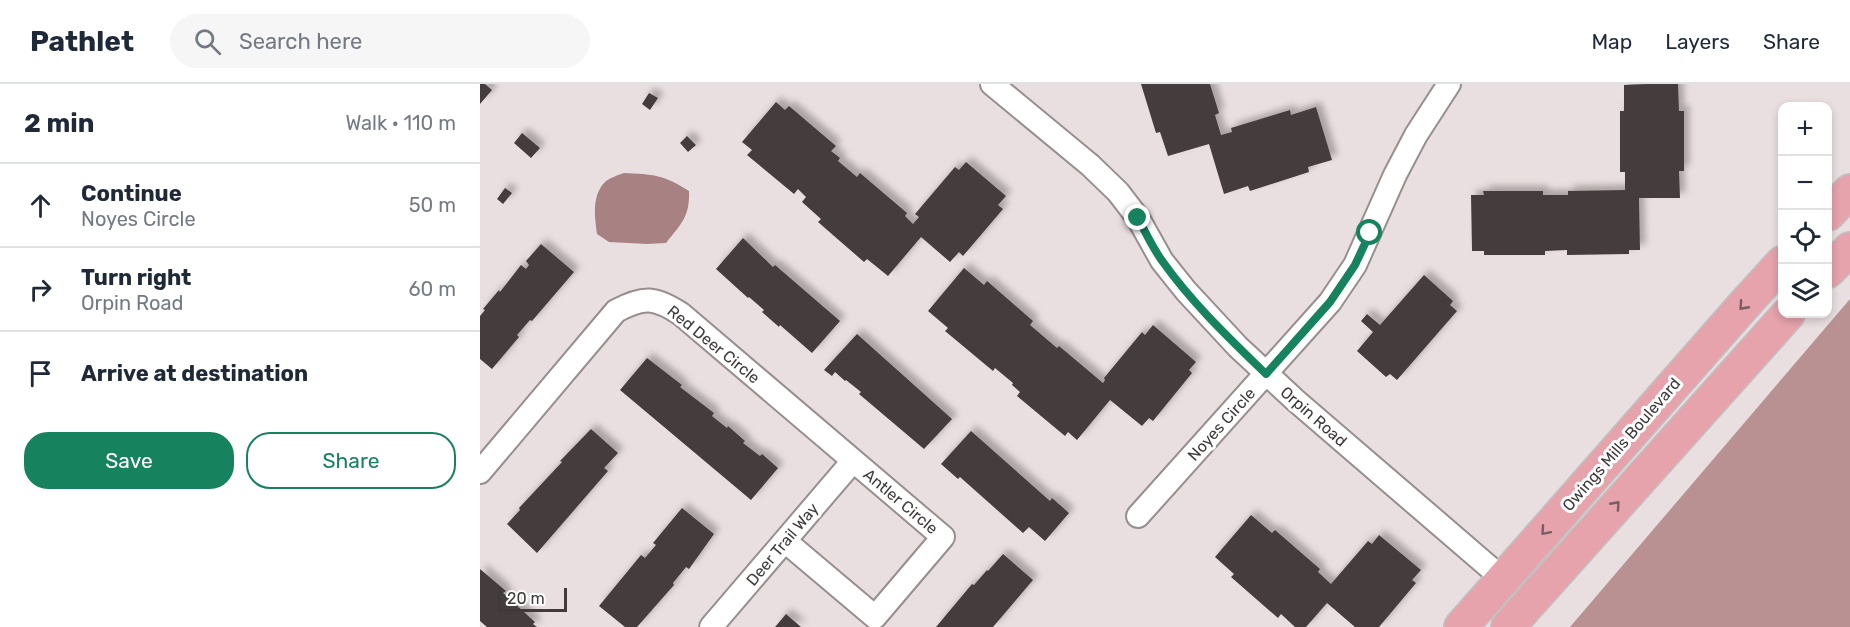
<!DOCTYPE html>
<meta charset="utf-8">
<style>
:root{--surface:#fff;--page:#f6f6f7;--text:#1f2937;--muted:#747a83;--line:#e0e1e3;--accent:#17825e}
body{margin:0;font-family:Rubik,sans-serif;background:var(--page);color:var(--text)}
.controls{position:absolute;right:18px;top:18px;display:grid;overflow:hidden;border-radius:12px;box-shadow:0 3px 9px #0003}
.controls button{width:54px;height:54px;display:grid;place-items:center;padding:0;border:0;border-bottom:2px solid var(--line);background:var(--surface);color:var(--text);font:30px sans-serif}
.scale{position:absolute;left:18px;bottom:15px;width:69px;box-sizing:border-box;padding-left:6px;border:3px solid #3f3b3b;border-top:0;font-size:16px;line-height:21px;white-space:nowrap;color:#3f3b3b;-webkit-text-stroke:4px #fff;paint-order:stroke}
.stop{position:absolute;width:18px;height:18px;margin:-14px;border:4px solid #17825e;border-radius:50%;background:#fff}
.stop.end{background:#17825e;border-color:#fff;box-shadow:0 2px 6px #0008}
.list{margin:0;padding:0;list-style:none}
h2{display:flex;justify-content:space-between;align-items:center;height:78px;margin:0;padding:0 24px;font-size:26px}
h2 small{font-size:20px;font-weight:400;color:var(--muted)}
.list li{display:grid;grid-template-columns:39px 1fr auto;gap:18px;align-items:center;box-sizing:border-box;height:84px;padding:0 24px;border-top:2px solid var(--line)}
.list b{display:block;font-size:22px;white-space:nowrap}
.list p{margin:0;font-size:20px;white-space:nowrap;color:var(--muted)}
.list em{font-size:20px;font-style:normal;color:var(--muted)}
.actions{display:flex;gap:12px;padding:18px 24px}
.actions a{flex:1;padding:14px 0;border:2px solid var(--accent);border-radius:24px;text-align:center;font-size:21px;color:var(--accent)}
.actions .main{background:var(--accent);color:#fff}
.icon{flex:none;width:33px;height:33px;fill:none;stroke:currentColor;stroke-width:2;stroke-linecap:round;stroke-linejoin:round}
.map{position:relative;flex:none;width:1370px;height:543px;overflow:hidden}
header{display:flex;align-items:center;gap:36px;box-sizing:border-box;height:84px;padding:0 30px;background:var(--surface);border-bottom:2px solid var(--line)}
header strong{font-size:28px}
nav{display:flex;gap:33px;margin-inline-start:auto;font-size:21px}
.search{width:420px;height:54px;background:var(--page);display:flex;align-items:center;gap:15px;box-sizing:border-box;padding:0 21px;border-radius:33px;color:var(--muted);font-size:22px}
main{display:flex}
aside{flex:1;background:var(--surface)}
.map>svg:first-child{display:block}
</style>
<header>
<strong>Pathlet</strong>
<div class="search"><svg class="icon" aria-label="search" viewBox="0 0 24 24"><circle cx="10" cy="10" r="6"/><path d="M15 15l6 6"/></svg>Search here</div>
<nav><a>Map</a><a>Layers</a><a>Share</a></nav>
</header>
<main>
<aside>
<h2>2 min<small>Walk · 110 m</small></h2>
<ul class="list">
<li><svg class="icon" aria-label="ahead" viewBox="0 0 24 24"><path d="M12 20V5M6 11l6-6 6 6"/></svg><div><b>Continue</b><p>Noyes Circle</p></div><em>50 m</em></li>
<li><svg class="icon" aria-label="right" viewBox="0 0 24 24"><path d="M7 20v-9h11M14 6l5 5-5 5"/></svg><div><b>Turn right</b><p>Orpin Road</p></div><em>60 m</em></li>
<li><svg class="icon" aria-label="arrive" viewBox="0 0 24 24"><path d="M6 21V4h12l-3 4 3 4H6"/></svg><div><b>Arrive at destination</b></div></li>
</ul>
<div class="actions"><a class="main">Save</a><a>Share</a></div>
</aside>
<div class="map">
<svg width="1370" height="543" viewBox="0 0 1370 543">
<defs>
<filter id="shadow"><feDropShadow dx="5.5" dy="-5.5" stdDeviation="3" flood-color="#0004"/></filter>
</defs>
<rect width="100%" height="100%" fill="#eadfe0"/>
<path fill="#b99193" d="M1370,215V543H1090Z"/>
<path fill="#a88183" d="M144,89C173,90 184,91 209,107C210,133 201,140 186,159L167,160L129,158L117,150C115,133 111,111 126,97C130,94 138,91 144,89Z"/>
<path fill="#453c3d" filter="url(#shadow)" d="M0,0H5L12,6L0,20Z
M661,0H730L739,29L735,31L741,51L752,48L751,44L810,26L811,31L836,23L852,76L828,83L829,88L770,107L768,102L744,110L729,60L688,72L680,48L676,49Z
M1168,0H1198L1199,27H1204V87H1199L1200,114H1159L1160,166H1149V170L1087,171V166L1065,167V171H1004V167H992L991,111H1004L1003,107H1063V111H1088V107L1145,106V88H1140V27H1144V1Z
M169,9L178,14L170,26L162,20Z
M296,18L305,26L309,22L356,62L351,67L360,74L358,77L377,93L380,89L427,129L425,132L433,140L439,133L435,130L475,83L479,86L486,78L526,112L518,121L523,125L483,172L479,168L470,178L441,153L408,192L387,175L384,178L338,138L341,135L322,118L326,113L318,105L314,110L267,71L272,66L262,58Z
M42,49L60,64L51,74L34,59Z
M207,52L216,61L208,68L200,59Z
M25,104L32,109L23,120L17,115Z
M263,154L293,183L295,181L360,237L332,269L300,241L299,243L282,228L284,226L269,213L268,214L236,185Z
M61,160L94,188L52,237L50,236L37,251L39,253L12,285L0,275V232L5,226L3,225L19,206L20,208L41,181L46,185L49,181L46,177Z
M484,184L504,201L507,197L553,237L550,241L577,264L579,262L623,299L625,296L624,294L662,248L665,251L673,241L716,278L709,286L712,289L673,337L669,334L662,342L630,316L597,356L588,348L585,352L537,312L540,308L532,301L533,299L515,284L513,287L465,247L468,244L448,227Z
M944,191L973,217L970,221L977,227L917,296L910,290L906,293L877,267L893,248L881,237L887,230L900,241Z
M377,250L472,335L444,365L379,310L381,308L366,296L365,297L355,288L352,292L344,286Z
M167,274L202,301L200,303L234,329L232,332L247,344L248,342L265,357L263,359L280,372L282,370L298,384L271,416L140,306Z
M111,345L138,369L124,384L128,387L57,469L27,440L40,426L39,424L82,378L80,377Z
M491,347L570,417L572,414L589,429L565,457L549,443L543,449L480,393L478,395L461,380Z
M202,424L234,450L209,485L206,483L193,499L194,501L157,543H145L119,522L161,471L165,474L176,461L173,459Z
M771,431L792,449L795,446L840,485L838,488L851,500L888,457L892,460L899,451L941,486L932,496L936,499L899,543H875L847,519L826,543H815L801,530L798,534L751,493L754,490L735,473Z
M523,470L553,496L513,543H456L492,500L494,501L507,486L508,487Z
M0,485L26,507L23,509L55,538L53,540L57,543H7L0,537Z
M306,530L321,543H295Z"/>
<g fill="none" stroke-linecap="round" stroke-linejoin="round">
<defs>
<path id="street" d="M512,0L610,81L638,108L658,134L682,177L706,207L758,263L815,316L1023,495
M0,388L136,227C164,212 175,213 201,230L463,453L395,533L305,457
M658,432L850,218L875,181L915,91L936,51L969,0
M231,543L373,377"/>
<path id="primary" d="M1348,130L1370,107
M1348,187L1370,165
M981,543L1263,222L1302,179
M1028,543L1308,230"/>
</defs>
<use href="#street" stroke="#978e8e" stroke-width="26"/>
<use href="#primary" stroke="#c2c0c0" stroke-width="36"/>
<use href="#street" stroke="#fff" stroke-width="22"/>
<use href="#primary" stroke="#e6a3ac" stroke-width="33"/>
</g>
<defs><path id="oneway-chevron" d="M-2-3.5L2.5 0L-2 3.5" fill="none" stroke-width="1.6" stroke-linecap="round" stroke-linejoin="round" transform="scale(1.5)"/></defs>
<g stroke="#795f63">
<use href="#oneway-chevron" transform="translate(1263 222) rotate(132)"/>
<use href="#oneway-chevron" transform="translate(1136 421) rotate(-48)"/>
<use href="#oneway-chevron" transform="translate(1065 447) rotate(131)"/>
</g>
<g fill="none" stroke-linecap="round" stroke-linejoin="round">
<path stroke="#17825e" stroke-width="8" d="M658,134C666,149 673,165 683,178C712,219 750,255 786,290L850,218L875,181L890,149"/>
</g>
<g text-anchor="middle" stroke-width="6" stroke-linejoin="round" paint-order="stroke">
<g font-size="16" fill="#3f3b3b" stroke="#fff">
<text transform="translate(234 260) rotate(39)" y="6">Red Deer Circle</text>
<text transform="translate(834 332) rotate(41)" y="6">Orpin Road</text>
<text transform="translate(741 340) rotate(-48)" y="6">Noyes Circle</text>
<text transform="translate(1141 360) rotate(-49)" y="6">Owings Mills Boulevard</text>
<text transform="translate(421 417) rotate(40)" y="6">Antler Circle</text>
<text transform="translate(302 460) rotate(-50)" y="6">Deer Trail Way</text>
</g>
</g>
</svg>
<div class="controls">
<button>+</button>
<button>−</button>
<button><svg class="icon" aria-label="locate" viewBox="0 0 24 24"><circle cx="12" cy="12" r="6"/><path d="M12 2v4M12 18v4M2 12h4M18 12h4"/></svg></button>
<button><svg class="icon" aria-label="layers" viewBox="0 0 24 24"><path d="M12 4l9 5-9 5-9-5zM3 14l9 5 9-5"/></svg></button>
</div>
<div class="scale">20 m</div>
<div class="stop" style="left:890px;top:149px"></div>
<div class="stop end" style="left:658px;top:134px"></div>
</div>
</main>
